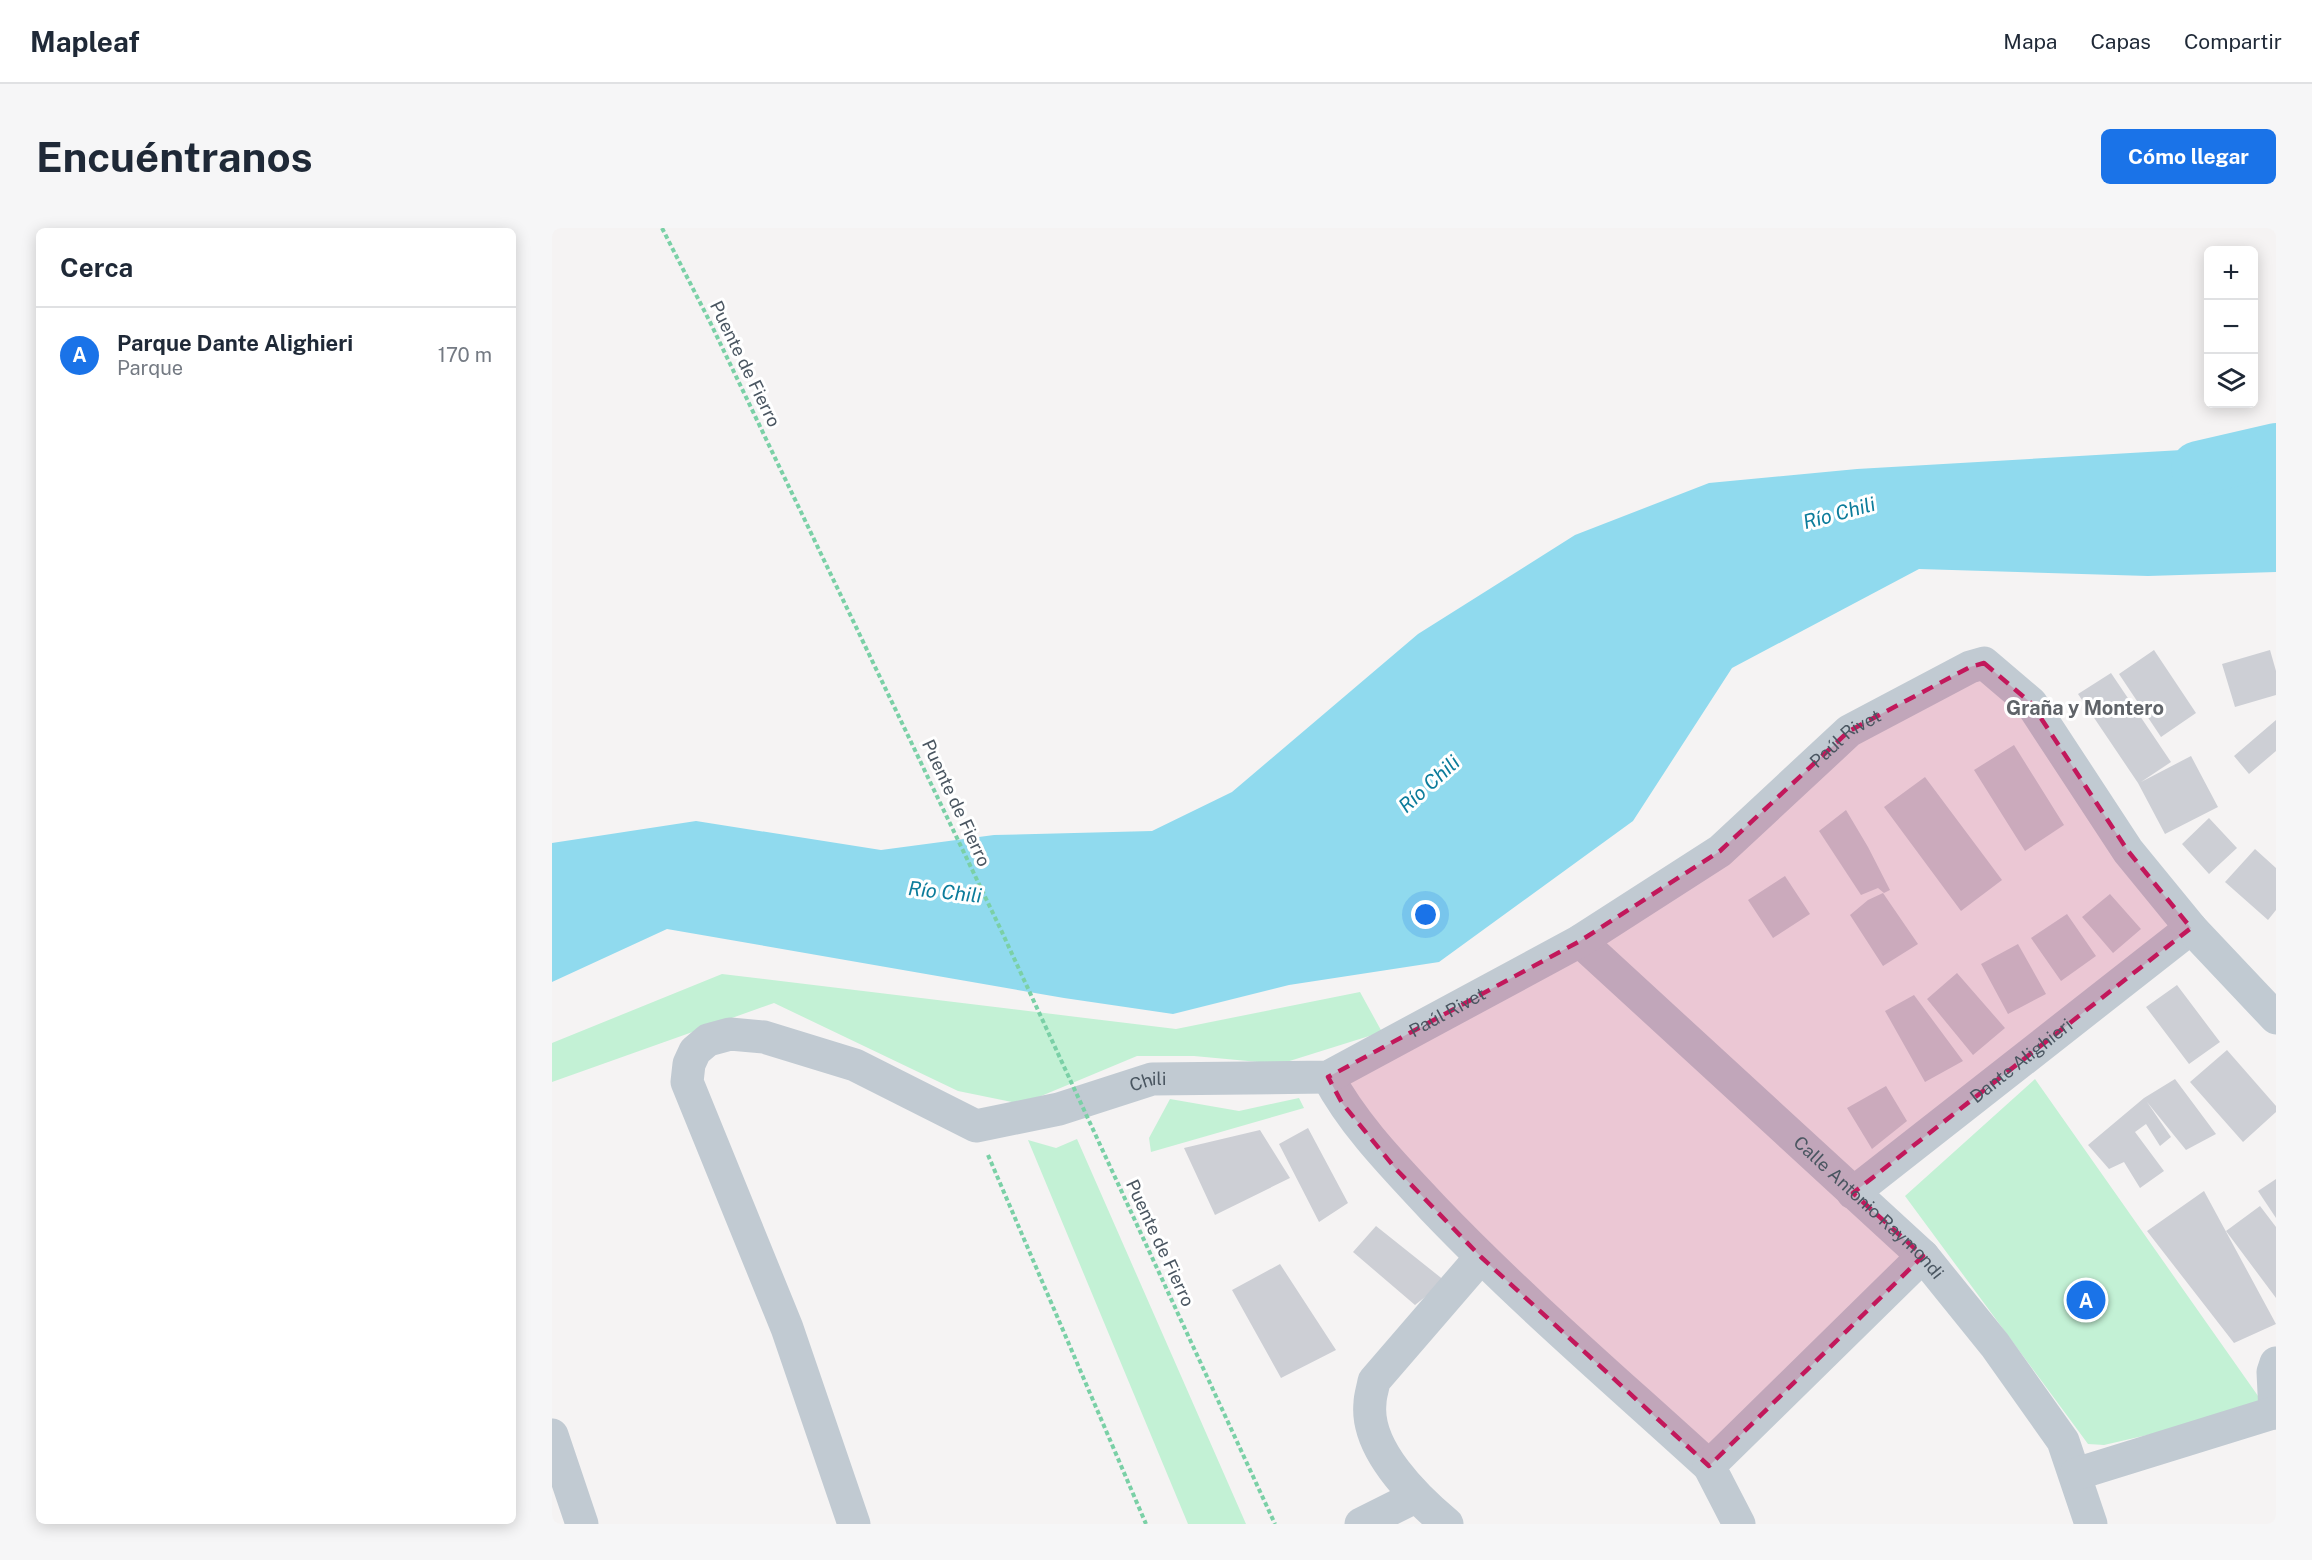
<!DOCTYPE html>
<html lang="es">
<meta charset="utf-8">
<style>
:root{--surface:#fff;--page:#f6f6f7;--text:#1f2937;--muted:#747a83;--line:#e0e1e3;--accent:#1a73e8}
body{margin:0;font-family:"Public Sans",sans-serif;background:var(--page);color:var(--text)}
.controls{position:absolute;right:18px;top:18px;display:grid;overflow:hidden;border-radius:9px;box-shadow:0 3px 15px #0003}
.controls button{width:54px;height:54px;display:grid;place-items:center;padding:0;border:0;border-bottom:2px solid var(--line);background:var(--surface);color:var(--text);font:30px sans-serif}
.you{position:absolute;left:874px;top:687px;width:21px;height:21px;margin:-15px;border:4px solid #fff;border-radius:50%;background:#1a73e8;box-shadow:0 0 0 9px #1a73e833}
.badge{display:grid;place-items:center;width:39px;height:39px;border-radius:50%;background:var(--accent);color:#fff;font-size:20px;font-weight:700}
.pin{position:absolute;translate:-50% -50%;border:3px solid #fff;box-shadow:0 2px 6px #0006}
.list{margin:0;padding:0;list-style:none}
h2{display:flex;justify-content:space-between;align-items:center;height:78px;margin:0;padding:0 24px;font-size:26px}
h2 small{font-size:20px;font-weight:400;color:var(--muted)}
.list li{display:grid;grid-template-columns:39px 1fr auto;gap:18px;align-items:center;box-sizing:border-box;height:96px;padding:0 24px;border-top:2px solid var(--line)}
.list b{display:block;font-size:22px;white-space:nowrap}
.list p{margin:0;font-size:20px;white-space:nowrap;color:var(--muted)}
.list em{font-size:20px;font-style:normal;color:var(--muted)}
.icon{flex:none;width:33px;height:33px;fill:none;stroke:currentColor;stroke-width:2;stroke-linecap:round;stroke-linejoin:round}
.map{position:relative;flex:none;width:1724px;height:1296px;overflow:hidden;border-radius:9px}
header{display:flex;align-items:center;gap:36px;box-sizing:border-box;height:84px;padding:0 30px;background:var(--surface);border-bottom:2px solid var(--line)}
header strong{font-size:28px}
nav{display:flex;gap:33px;margin-inline-start:auto;font-size:21px}
.intro{display:flex;align-items:center;justify-content:space-between;box-sizing:border-box;height:144px;padding:0 36px}
h1{margin:0;font-size:42px}
.button{padding:15px 27px;border-radius:9px;background:var(--accent);color:#fff;font-size:21px;font-weight:700}
main{display:flex;gap:36px;padding:0 36px}
aside{flex:1;background:var(--surface);border-radius:9px;box-shadow:0 3px 15px #0003}
.map>svg:first-child{display:block}
</style>
<header>
<strong>Mapleaf</strong>
<nav><a>Mapa</a><a>Capas</a><a>Compartir</a></nav>
</header>
<div class="intro"><h1>Encuéntranos</h1><a class="button">Cómo llegar</a></div>
<main>
<aside>
<h2>Cerca<small></small></h2>
<ul class="list">
<li><span class="badge">A</span><div><b>Parque Dante Alighieri</b><p>Parque</p></div><em>170 m</em></li>
</ul>
</aside>
<div class="map">
<svg width="1724" height="1296" viewBox="0 0 1724 1296">
<rect width="100%" height="100%" fill="#f5f3f3"/>
<path fill="#c3f1d5" d="M170,746L624,801L808,764L830,804L728,836L642,828H585L470,876L406,863L222,775L0,854V815Z
M1483,851L1711,1175L1643,1196L1552,1217L1536,1216L1353,968Z
M747,870L752,880L599,924L597,910L618,871L687,883Z
M525,911L694,1296H636L476,912L504,920Z"/>
<path fill="#90daee" d="M1664,220L1724,224V344L1596,348L1367,341L1180,440L1081,593L887,734L737,757L621,786L512,770L115,701L0,754V615L144,593L329,622L442,607L600,603L680,564L866,406L1023,307L1157,255L1305,241Z"/>
<g fill="none" stroke-linecap="round" stroke-linejoin="round">
<path stroke="#90daee" stroke-width="54" d="M1646,240L1724,222"/>
</g>
<path fill="#cdcfd5" d="M1602,422L1644,485L1609,509L1567,446Z
M1718,422L1724,443V467L1683,479L1670,436Z
M1559,445L1619,534L1589,554L1639,528L1666,579L1613,606L1586,555L1526,466Z
M1724,492V523L1697,546L1682,528Z
M1462,517L1512,597L1473,623L1422,542Z
M1373,549L1450,652L1409,683L1332,579Z
M1294,582L1316,619L1338,662L1332,665L1326,660L1309,667L1267,603Z
M1657,590L1685,620L1657,646L1630,616Z
M1703,621L1724,640V682L1716,692L1673,654Z
M1233,648L1258,686L1221,710L1196,672Z
M1331,665L1366,716L1331,738L1298,687L1316,672Z
M1558,666L1589,701L1561,725L1530,689Z
M1515,686L1544,728L1509,753L1479,710Z
M1466,716L1494,766L1456,786L1429,736Z
M1405,745L1453,800L1421,827L1375,771Z
M1625,757L1668,814L1637,836L1594,779Z
M1362,767L1411,833L1373,854L1333,783Z
M1675,822L1724,878V884L1691,914L1638,854Z
M1623,851L1664,906L1634,922L1595,874L1619,909L1608,918L1594,896L1583,904L1612,943L1588,960L1572,934L1557,941L1536,917L1592,870Z
M1334,858L1355,893L1320,921L1295,880Z
M756,900L796,975L767,994L727,916Z
M708,902L738,950L663,987L632,920Z
M1724,951V990L1706,963Z
M1652,963L1724,1096L1682,1115L1595,1003Z
M1708,978L1724,999V1070L1674,1003Z
M824,998L893,1053L863,1077L801,1024Z
M728,1036L784,1122L729,1150L680,1062Z"/>
<g fill="none" stroke-linecap="round" stroke-linejoin="round">
<path stroke="#7ad0a6" stroke-width="4" stroke-dasharray="4.5 3" stroke-linecap="butt" d="M436,927L594,1296"/>
<g stroke="#c1cad2" stroke-width="33">
<path id="s1" d="M1028,713L1371,1028L1443,1117L1511,1213L1539,1296"/>
<path d="M776,849C802,898 843,939 881,980C968,1071 1064,1153 1157,1238"/>
<path id="s2" d="M1301,965L1639,700"/>
<path d="M1723,1185L1721,1144L1724,1135"/>
<path d="M0,1207L30,1296"/>
<path d="M1524,1246L1724,1184"/>
<path id="s3" d="M302,1296L235,1100L135,854L137,836L143,823L156,812L178,806L212,809L303,837L424,898L507,881L600,851L776,849L1028,713L1168,623L1297,503L1418,439L1432,435L1479,475L1576,623L1639,700L1724,790"/>
<path d="M809,1296L863,1269"/>
<path d="M895,1296C864,1270 813,1221 818,1175C818,1168 821,1160 822,1153L929,1029"/>
<path d="M1187,1296L1157,1238L1371,1028"/>
</g>
<path stroke="#7ad0a6" stroke-width="4" stroke-dasharray="4.5 3" stroke-linecap="butt" d="M110,0L159,96L449,702L723,1296"/>
</g>
<path fill="#c2185b" fill-opacity="0.2" stroke="#c2185b" stroke-width="4.5" stroke-dasharray="12 8" stroke-linejoin="round" d="M1432,435L1479,475L1576,623L1639,700L1301,965L1371,1028L1157,1238L929,1029L843,940L790,875L776,849L1028,713L1168,623L1297,503L1418,439Z"/>
<g text-anchor="middle" stroke-width="6" stroke-linejoin="round" paint-order="stroke">
<g font-size="18" fill="#4a5661" stroke="#fff">
<text transform="translate(193 136) rotate(64)" y="6">Puente de Fierro</text>
<text dy="6" stroke="none"><textPath href="#s3" startOffset="1790">Paúl Rivet</textPath></text>
<text transform="translate(404 575) rotate(65)" y="6">Puente de Fierro</text>
<text dy="6" stroke="none"><textPath href="#s3" startOffset="1304">Paúl Rivet</textPath></text>
<text dy="6" stroke="none"><textPath href="#s2" startOffset="214">Dante Alighieri</textPath></text>
<text dy="6" stroke="none"><textPath href="#s3" startOffset="988">Chili</textPath></text>
<text dy="6" stroke="none"><textPath href="#s1" startOffset="393">Calle Antonio Raymondi</textPath></text>
<text transform="translate(608 1015) rotate(65)" y="6">Puente de Fierro</text>
</g>
<g font-size="20" font-style="italic" fill="#0c7c9b" stroke="#fff">
<text transform="translate(1287 285) rotate(-15)" y="7">Río Chili</text>
<text transform="translate(877 556) rotate(-42)" y="7">Río Chili</text>
<text transform="translate(393 664) rotate(6)" y="7">Río Chili</text>
</g>
<g font-size="20" font-weight="bold" fill="#5f6368" stroke="#fff">
<text x="1533" y="487">Graña y Montero</text>
</g>
</g>
</svg>
<div class="controls">
<button>+</button>
<button>−</button>
<button><svg class="icon" aria-label="layers" viewBox="0 0 24 24"><path d="M12 4l9 5-9 5-9-5zM3 14l9 5 9-5"/></svg></button>
</div>
<div class="you"></div>
<div class="pin badge" style="left:1534px;top:1072px">A</div>
</div>
</main>
